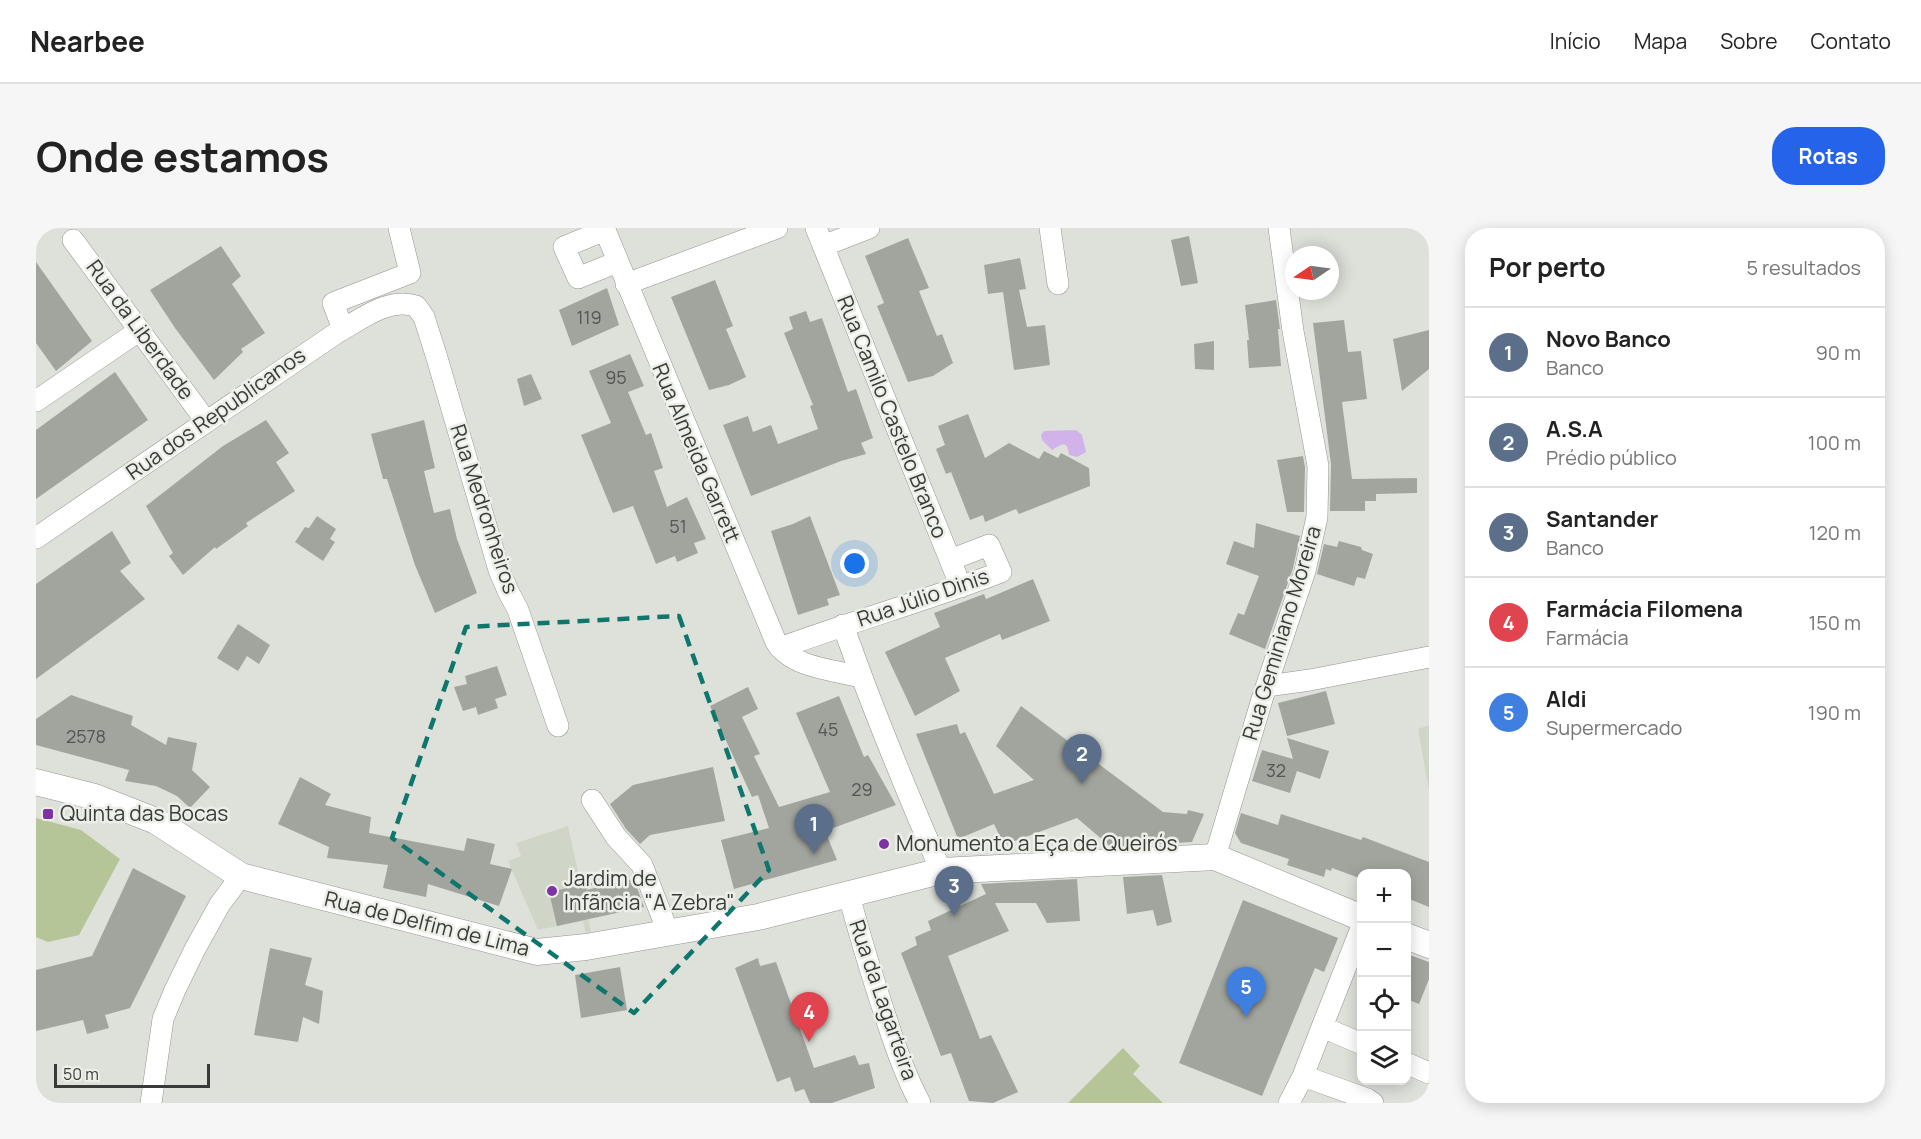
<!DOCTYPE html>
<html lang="pt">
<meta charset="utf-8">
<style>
:root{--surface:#fff;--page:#f6f6f6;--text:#222;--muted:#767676;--line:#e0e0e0;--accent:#2563eb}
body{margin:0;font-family:Manrope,sans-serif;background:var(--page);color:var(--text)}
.controls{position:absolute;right:18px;bottom:18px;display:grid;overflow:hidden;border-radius:12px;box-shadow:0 3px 15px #0003}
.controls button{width:54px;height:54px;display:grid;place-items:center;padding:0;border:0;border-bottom:2px solid var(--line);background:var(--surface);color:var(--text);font:30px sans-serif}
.compass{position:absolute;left:1249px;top:18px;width:54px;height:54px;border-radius:50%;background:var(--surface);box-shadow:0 3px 15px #0003;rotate:257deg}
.scale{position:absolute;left:18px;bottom:15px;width:156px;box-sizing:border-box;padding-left:6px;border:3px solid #3a3b38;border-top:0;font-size:16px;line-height:21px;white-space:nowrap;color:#3a3b38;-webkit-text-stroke:4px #ecefe7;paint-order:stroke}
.you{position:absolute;left:819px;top:336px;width:21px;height:21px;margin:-15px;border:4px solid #fff;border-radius:50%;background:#1a73e8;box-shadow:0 0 0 9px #1a73e833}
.badge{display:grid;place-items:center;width:39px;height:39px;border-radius:50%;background:var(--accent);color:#fff;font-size:20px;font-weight:700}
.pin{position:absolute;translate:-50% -50px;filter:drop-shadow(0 2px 3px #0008)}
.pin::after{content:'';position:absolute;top:32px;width:21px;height:18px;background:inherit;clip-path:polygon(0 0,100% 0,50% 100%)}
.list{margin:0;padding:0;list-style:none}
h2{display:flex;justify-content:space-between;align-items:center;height:78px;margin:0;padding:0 24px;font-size:26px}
h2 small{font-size:20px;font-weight:400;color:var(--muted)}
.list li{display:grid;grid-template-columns:39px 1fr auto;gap:18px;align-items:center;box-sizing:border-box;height:90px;padding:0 24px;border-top:2px solid var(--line)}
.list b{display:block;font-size:22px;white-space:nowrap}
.list p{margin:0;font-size:20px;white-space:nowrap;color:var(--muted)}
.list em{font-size:20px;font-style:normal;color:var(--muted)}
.icon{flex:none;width:33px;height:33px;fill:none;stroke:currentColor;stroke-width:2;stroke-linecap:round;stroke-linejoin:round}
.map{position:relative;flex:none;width:1393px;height:875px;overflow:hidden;border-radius:24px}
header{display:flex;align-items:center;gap:36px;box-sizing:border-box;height:84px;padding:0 30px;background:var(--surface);border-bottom:2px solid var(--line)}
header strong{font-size:28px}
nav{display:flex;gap:33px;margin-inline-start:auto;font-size:21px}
.intro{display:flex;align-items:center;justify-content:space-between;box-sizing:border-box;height:144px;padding:0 36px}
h1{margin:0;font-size:42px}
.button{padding:15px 27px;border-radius:24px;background:var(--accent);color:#fff;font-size:21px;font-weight:700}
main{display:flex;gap:36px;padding:0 36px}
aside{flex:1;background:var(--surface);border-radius:24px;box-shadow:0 3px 15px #0003}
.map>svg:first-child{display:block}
</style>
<header>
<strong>Nearbee</strong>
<nav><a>Início</a><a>Mapa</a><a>Sobre</a><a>Contato</a></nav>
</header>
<div class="intro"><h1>Onde estamos</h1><a class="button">Rotas</a></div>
<main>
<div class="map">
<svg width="1393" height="875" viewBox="0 0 1393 875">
<rect width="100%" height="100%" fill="#dee1da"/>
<path fill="#d0d6c7" d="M1393,497V563L1382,501Z
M532,598L555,704L550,705L547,693L502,702L472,633L485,628L480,615Z"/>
<path fill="#b5c598" d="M0,590L45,602L84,631L43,707L12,714L0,709Z
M1087,820L1104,838L1097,846L1127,875H1032Z"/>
<path fill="#d2b3e9" d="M1040,202L1046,207L1050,224L1041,229L1033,227C1031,210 1025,217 1016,222L1006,212L1005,207L1008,203Z"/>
<path fill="#a2a59e" d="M1153,8L1162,55L1145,58L1135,12Z
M872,10L893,60L883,63L901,108L906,106L917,135L897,148L872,154L841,78L848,75L829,28Z
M185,18L205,48L196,56L229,105L205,121L207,124L178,152L139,100L114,62Z
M984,30L990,61L983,62L991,99L1009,97L1014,137L978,142L967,64L952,66L948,37Z
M0,34L56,113L20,143L0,115Z
M679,52L697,98L690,101L710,149L693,157L673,162L635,69Z
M571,60L583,97L536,118L523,82Z
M1240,72L1244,101H1242L1245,138L1213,140L1211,112H1213L1209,77Z
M770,83L774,94L786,90L812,164L820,161L837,210L825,215L830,226L805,233L715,268L687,197L712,188L717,204L735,197L742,216L782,201L774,178L777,177L748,105L757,101L753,89Z
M1308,92L1312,124L1325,123L1331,171L1306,174L1316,251L1381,250V265L1340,266V273H1329V283H1294L1295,236L1277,95Z
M1393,102V141L1366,163L1357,111Z
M1178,113V142L1159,141L1158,116Z
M594,126L608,158L592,164L610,207L615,205L627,240L618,243L631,279L651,269L670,311L658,315L662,325L641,334L639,328L620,336L597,278L577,285L545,207L575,195L553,143Z
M79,144L112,192L0,271V202Z
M495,146L506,171L488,178L481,151Z
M932,186L949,230L973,215L1003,231L1008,223L1022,230L1025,225L1053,240L1054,258L983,286L980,281L949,294L947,287L934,292L915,244L910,246L900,221L909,217L902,198Z
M230,192L253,225L240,234L259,263L210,295L212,298L180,321L179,319L147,347L133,328L137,325L110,278L187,218Z
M388,192L399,240L388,243L398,285L414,281L421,311L441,365L399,385L379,337L351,251H347L335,206Z
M1267,228L1269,239L1268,284H1251L1241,232Z
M281,288L300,301L294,311L299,314L287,333L259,314L269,299L273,300Z
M774,288L804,367L791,371L793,377L762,387L735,303L757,296Z
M1220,295L1264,308L1257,340L1229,421L1193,406L1202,385L1208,387L1223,348L1190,336L1198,313L1218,320Z
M76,303L95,335L84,343L109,371L0,451V356Z
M1303,313L1325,319L1326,322L1337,326L1329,351L1321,349L1318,358L1281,346L1288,316L1301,319Z
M997,351L1014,393L966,412L964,406L909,430L924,463L879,488L849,424L904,399L898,385L948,366L950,371Z
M202,396L234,417L223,436L211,428L202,443L181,430Z
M461,438L471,467L459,471L462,480L442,487L440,479L427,483L418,459L431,456L429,448Z
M712,459L722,481L706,489L724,526L718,528L743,579L794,564L760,485L803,468L828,529L832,527L860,577L789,603L801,632L698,661L685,612L733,600L722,567L716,569L674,478Z
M1290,463L1299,496L1251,508L1242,475Z
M35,467L97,488L95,497L130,517L132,509L161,515L156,542L174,559L154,580L141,568L120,558L89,553L93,542L0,517V491Z
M985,478L1127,584L1151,586L1152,582L1168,586L1156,614L1075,619L1041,590L968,617L958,596L922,611L880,506L921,496L924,506L929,504L958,566L998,552L960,518Z
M1251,510L1293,523L1284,551L1261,543L1254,565L1216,553L1226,522L1257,531Z
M677,539L689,593L614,607L604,616L590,601L574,576L597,557Z
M264,549L295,566L289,577L335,589L333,605L428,623L431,610L459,616L454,636L476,641L463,678L392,656L390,669L347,660L352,637L291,630L293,619L242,596Z
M1205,585L1242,597L1245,586L1325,612L1327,609L1393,634V679L1371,670V645H1326V651L1296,640L1295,643L1290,641L1288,649L1251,637L1253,631L1205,615L1199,605Z
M97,640L150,668L94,780L69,787L73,800L51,806L47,792L0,803V742L56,728Z
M1126,647L1136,694L1121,698L1117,682L1091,686L1087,649Z
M598,651L608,679L521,698L513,664L559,654L550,662Z
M1041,651L1044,693L1011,695L1000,675H959L973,703L912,728L944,811L955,807L982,864L957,875L933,873L915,825L905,828L865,725L881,717L879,709L895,702L892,693L950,666L945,656Z
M1207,672L1302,710L1288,744L1279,740L1226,868L1143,835Z
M234,720L276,730L269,757L287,763L283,796L267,789L262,814L218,807Z
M1371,726L1393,734V751L1383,776L1371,771Z
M722,730L724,738L740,734L778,840L819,827L823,837L833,835L839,860L796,875H774L768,861L759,864L754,849L741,854L699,740Z
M584,739L591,782L545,790L539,747Z"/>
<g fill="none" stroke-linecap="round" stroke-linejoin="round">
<defs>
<path id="minor" d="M780,0L925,359
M1014,0L1022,56
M37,12L170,193
M787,18L833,0
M581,34L542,50L528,19L569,2L740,414C756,440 798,442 825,449
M590,56L741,0
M307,101L297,75L374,45L363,0
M0,173L104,102
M0,310L302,104C326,91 352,69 380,78L388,89L401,130L463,342L472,363L482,382L522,498
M807,397C836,480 870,562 905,643
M744,420C817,393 892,372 965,344L953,317L914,332
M1231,458L1274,452L1393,429
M556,572L580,609L606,637L632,704
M1179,629L1227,468L1269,343L1281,289L1282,238L1257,103L1243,0
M813,667C824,709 837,751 851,793C860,821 870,849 884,875
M1286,799L1326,698
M1370,835L1393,845
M1267,848L1331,871L1337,875
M115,875L127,791L139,762L159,721L184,676L205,648
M1253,875L1267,848L1286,799L1326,816"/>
<path id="major" d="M0,554L59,569L120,593L205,648L501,724L550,719L722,689L905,643L1179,629L1326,690
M1370,708L1393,717"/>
</defs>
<use href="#minor" stroke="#92958e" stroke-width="22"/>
<use href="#major" stroke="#92958e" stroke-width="27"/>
<use href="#minor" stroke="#fff" stroke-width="21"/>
<use href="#major" stroke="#fff" stroke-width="26"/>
</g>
<path fill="none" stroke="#0f766e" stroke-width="4.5" stroke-dasharray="12 8" stroke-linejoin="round" d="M643,388L733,642L598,785L356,610L430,399Z"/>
<g fill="#7c33a6" stroke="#ecefe7" stroke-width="2">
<rect x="6" y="580" width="12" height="12" rx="3"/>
<circle cx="848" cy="616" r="6"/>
<circle cx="516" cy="663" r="6"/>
</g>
<g text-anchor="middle" stroke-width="5" stroke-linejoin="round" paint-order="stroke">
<g font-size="18" fill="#545652">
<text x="553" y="96">119</text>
<text x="580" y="156">95</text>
<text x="642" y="305">51</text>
<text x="792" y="508">45</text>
<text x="50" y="515">2578</text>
<text x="1240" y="549">32</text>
<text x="826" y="568">29</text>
</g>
<g font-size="21" fill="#3a3b38" stroke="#ecefe7">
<text transform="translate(104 102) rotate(54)" y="7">Rua da Liberdade</text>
<text transform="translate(180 186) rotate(-35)" y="7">Rua dos Republicanos</text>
<text transform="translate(856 189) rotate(68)" y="7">Rua Camilo Castelo Branco</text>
<text transform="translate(660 225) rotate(67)" y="7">Rua Almeida Garrett</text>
<text transform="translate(448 281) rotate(72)" y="7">Rua Medronheiros</text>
<text transform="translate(887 370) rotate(-19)" y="7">Rua Júlio Dinis</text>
<text transform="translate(1246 405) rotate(-73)" y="7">Rua Geminiano Moreira</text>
<text transform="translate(391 696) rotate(14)" y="7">Rua de Delfim de Lima</text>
<text transform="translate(847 772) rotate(71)" y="7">Rua da Lagarteira</text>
</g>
<g font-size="21" fill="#3a3b38" stroke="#ecefe7" text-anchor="start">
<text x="24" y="593">Quinta das Bocas</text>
<text x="860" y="623">Monumento a Eça de Queirós</text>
<text x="528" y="658">Jardim de<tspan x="528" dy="24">Infãncia "A Zebra"</tspan></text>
</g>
</g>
</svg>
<div class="controls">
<button>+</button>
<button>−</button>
<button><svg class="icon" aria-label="locate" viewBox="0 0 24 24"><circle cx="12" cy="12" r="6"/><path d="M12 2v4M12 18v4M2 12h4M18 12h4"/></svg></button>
<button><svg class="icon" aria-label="layers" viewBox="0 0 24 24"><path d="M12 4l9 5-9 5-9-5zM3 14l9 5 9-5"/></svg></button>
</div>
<svg class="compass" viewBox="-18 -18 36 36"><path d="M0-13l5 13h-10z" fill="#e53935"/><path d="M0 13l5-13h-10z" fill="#767676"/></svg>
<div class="scale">50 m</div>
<div class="you"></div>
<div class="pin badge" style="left:778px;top:626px;background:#5c6f8a">1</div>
<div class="pin badge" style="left:1046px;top:556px;background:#5c6f8a">2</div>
<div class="pin badge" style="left:918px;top:688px;background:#5c6f8a">3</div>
<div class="pin badge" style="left:773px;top:814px;background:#e0444e">4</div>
<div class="pin badge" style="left:1210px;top:789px;background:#3f7fe0">5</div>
</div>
<aside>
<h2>Por perto<small>5 resultados</small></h2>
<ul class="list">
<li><span class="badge" style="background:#5c6f8a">1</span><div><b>Novo Banco</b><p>Banco</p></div><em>90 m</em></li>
<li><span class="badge" style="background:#5c6f8a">2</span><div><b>A.S.A</b><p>Prédio público</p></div><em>100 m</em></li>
<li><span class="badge" style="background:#5c6f8a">3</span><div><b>Santander</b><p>Banco</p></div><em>120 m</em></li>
<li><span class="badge" style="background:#e0444e">4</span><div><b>Farmácia Filomena</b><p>Farmácia</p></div><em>150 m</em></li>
<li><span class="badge" style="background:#3f7fe0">5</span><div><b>Aldi</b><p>Supermercado</p></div><em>190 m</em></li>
</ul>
</aside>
</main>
